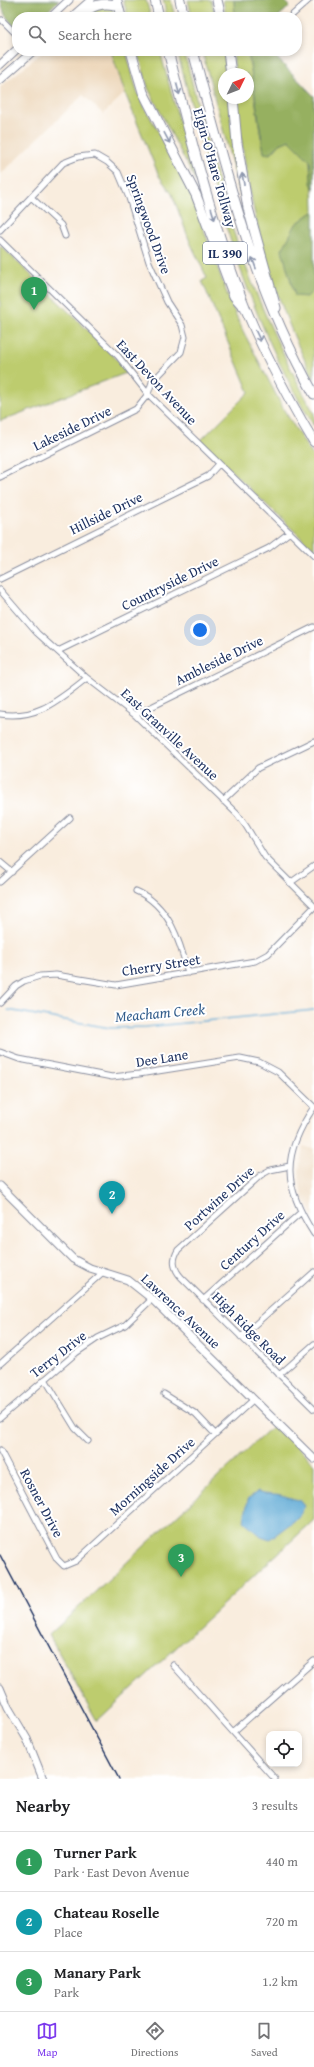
<!DOCTYPE html>
<meta charset="utf-8">
<style>
:root{--surface:#fff;--page:#f6f6f6;--text:#202124;--muted:#757577;--line:#e0e0e0;--accent:#7c3aed}
body{margin:0;font-family:"Gentium Book Plus",serif;background:var(--page);color:var(--text)}
.controls{position:absolute;right:12px;bottom:12px;display:grid;overflow:hidden;border-radius:8px;box-shadow:0 2px 6px #0003}
.controls button{width:36px;height:36px;display:grid;place-items:center;padding:0;border:0;border-bottom:1px solid var(--line);background:var(--surface);color:var(--text);font:20px sans-serif}
.compass{position:absolute;left:218px;top:68px;width:36px;height:36px;border-radius:50%;background:var(--surface);box-shadow:0 2px 6px #0003;rotate:47deg}
.you{position:absolute;left:200px;top:630px;width:14px;height:14px;margin:-10px;border:3px solid #fff;border-radius:50%;background:#1a73e8;box-shadow:0 0 0 6px #1a73e833}
.badge{display:grid;place-items:center;width:26px;height:26px;border-radius:50%;background:var(--accent);color:#fff;font-size:13px;font-weight:700}
.pin{position:absolute;translate:-50% -33px;filter:drop-shadow(0 1px 2px #0008)}
.pin::after{content:'';position:absolute;top:21px;width:14px;height:12px;background:inherit;clip-path:polygon(0 0,100% 0,50% 100%)}
.list{margin:0;padding:0;list-style:none}
h2{display:flex;justify-content:space-between;align-items:center;height:52px;margin:0;padding:0 16px;font-size:17px}
h2 small{font-size:13px;font-weight:400;color:var(--muted)}
.list li{display:grid;grid-template-columns:26px 1fr auto;gap:12px;align-items:center;box-sizing:border-box;height:60px;padding:0 16px;border-top:1px solid var(--line)}
.list b{display:block;font-size:15px;white-space:nowrap}
.list p{margin:0;font-size:13px;white-space:nowrap;color:var(--muted)}
.list em{font-size:13px;font-style:normal;color:var(--muted)}
.icon{flex:none;width:22px;height:22px;fill:none;stroke:currentColor;stroke-width:2;stroke-linecap:round;stroke-linejoin:round}
.map{position:relative;flex:none;width:314px;height:1779px;overflow:hidden}
.search{position:absolute;background:var(--surface);box-shadow:0 2px 6px #0003;left:12px;right:12px;top:12px;height:44px;display:flex;align-items:center;gap:10px;box-sizing:border-box;padding:0 14px;border-radius:16px;color:var(--muted);font-size:15px}
.sheet{height:232px;background:var(--surface)}
nav{display:flex;justify-content:space-around;align-items:center;box-sizing:border-box;height:56px;border-top:1px solid var(--line);background:var(--surface);font-size:11px;color:var(--muted)}
nav a{display:grid;justify-items:center;gap:2px}
nav .on{color:var(--accent)}
.map>svg:first-child{display:block}
</style>
<div class="map">
<svg width="314" height="1779" viewBox="0 0 314 1779">
<rect width="100%" height="100%" fill="#fff"/>
<filter id="ink" filterUnits="userSpaceOnUse"><feTurbulence type="fractalNoise" baseFrequency=".025" numOctaves="2"/><feDisplacementMap in="SourceGraphic" scale="8" xChannelSelector="R" yChannelSelector="G"/><feConvolveMatrix kernelMatrix="1 2 1 2 8 2 1 2 1" color-interpolation-filters="sRGB"/></filter>
<filter id="wash" filterUnits="userSpaceOnUse"><feTurbulence type="fractalNoise" baseFrequency=".012" numOctaves="4" result="noise"/><feDisplacementMap in="SourceGraphic" scale="16" xChannelSelector="R" yChannelSelector="G"/><feGaussianBlur stdDeviation="0.9" result="paint"/><feColorMatrix in="noise" values="0 0 0 0 0 0 0 0 0 0 0 0 0 0 0 0 0 1.4 0 .05"/><feComposite in="paint" operator="in"/></filter>
<g filter="url(#wash)">
<rect width="100%" height="100%" fill="#f9edde"/>
<path fill="#edd7ba" d="M44,51H111L125,93L103,114L83,95L0,175V87Z
M303,1146L314,1149V1218L304,1200L300,1186L299,1171Z"/>
<path fill="#bdcc6e" stroke="#6c7e66" d="M123,0H146L151,17H128Z
M163,0H171L175,17H167Z
M188,0H211L216,17H192Z
M223,0H234L235,17H226Z
M111,7L116,17H92L88,14L97,8Z
M111,51H126L137,91L145,108L167,147L192,197L229,299L243,331L284,410L314,458V550L200,441L249,392L202,281L207,278L190,242L172,194L159,176L125,93Z
M138,51H160L196,182L148,88Z
M177,51H184C200,111 213,172 233,230C254,294 282,355 314,413V426C243,312 211,179 177,51Z
M202,51H224L227,74H224V98H229L235,156L245,212Z
M233,51H248L261,138L274,151L280,144L289,140L310,161C311,178 314,193 314,211L296,224L307,297L314,290V379C269,291 245,195 237,98H248V74H235Z
M0,245L105,347L121,364L126,373L0,421Z
M276,1423L314,1464V1520L97,1721L49,1635Z"/>
<path fill="#96b061" stroke="#587060" d="M0,0H59L42,17H17V30L5,15Z
M234,0H284L290,6L278,17H235Z
M248,51H270L314,96V189L311,183L310,161L289,140L280,144L270,154L264,153Z
M314,211V290L307,297L295,296L282,250L296,224Z"/>
<path fill="#5ba8d4" stroke="#3b6c99" d="M258,1491C265,1494 268,1493 274,1494C282,1494 291,1499 300,1500L305,1506L298,1518L270,1539L261,1536L244,1521L248,1499Z"/>
<g fill="none" stroke-linecap="round" stroke-linejoin="round">
<path stroke="#5ba8d4" stroke-width="1.5" d="M8,1010L110,1028L145,1027L314,1010"/>
</g>
</g>
<g filter="url(#ink)">
<g fill="none" stroke-linecap="round" stroke-linejoin="round">
<defs>
<path id="street" d="M290,17L309,0
M2,20L17,35
M31,197L61,225L65,236
M0,230L63,163L78,157L95,155L107,162L118,172L129,198L149,262L167,302L182,325L185,337L181,352L152,382L148,394L136,409L0,477
M0,240L118,356L148,394L314,556
M0,579L198,481L208,476L219,464
M0,590L37,633L87,678L135,715L237,814L246,826L265,857L314,906
M58,651L269,548L290,532
M0,714C38,720 59,699 87,678
M135,715L314,627
M223,801L258,768L314,741
M0,862L12,872
M0,882L70,818
M290,883L314,866
M136,891C169,905 180,941 188,973
M0,1003L16,986L24,981L40,976L56,975L116,985L255,961L268,954L314,907
M0,1052L19,1059L112,1077L139,1074L240,1058L259,1062L278,1072L314,1107
M314,1107C281,1155 283,1186 314,1234
M290,1166L270,1170L261,1175L178,1250C172,1260 173,1268 181,1277L314,1409
M203,1300L300,1213
M241,1337L314,1272
M0,1364L102,1273
M279,1375L314,1344
M45,1379L75,1428L88,1441
M164,1394L196,1414L215,1434
M0,1418L76,1353L98,1338L125,1325L152,1299
M0,1450L57,1559L64,1566L76,1561L254,1399
M173,1665L275,1779
M233,1732L314,1661"/>
<path id="secondary" d="M75,14L91,0
M51,17L69,0
M0,65L17,49
M0,80L33,51
M0,1186L73,1259L90,1268L128,1280L152,1299L314,1459
M0,1688L8,1707L27,1739L43,1779"/>
<path id="highway" d="M155,0L159,17
M180,0L184,17
M217,0L221,17
M117,1L121,17
M76,17C90,8 101,0 118,6
M131,51L143,92L196,195L234,296L242,305
M168,51C191,139 213,228 247,312C266,357 289,400 314,442
M193,51C225,169 253,287 314,394
M228,51L231,74
M233,98L237,143L248,208L276,308"/>
</defs>
<use href="#street" stroke="#8a8e9e" stroke-width="7"/>
<use href="#secondary" stroke="#8a8e9e" stroke-width="9"/>
<use href="#highway" stroke="#8a8e9e" stroke-width="11"/>
<use href="#street" stroke="#fff" stroke-width="5"/>
<use href="#secondary" stroke="#fff" stroke-width="7"/>
<use href="#highway" stroke="#fff" stroke-width="9"/>
<path stroke="#1b2f5e" stroke-width="1.5" d="M0,1555L119,1779"/>
</g>
<defs><path id="oneway-shaft" d="M-6 0H5M1.5-3L5.5 0L1.5 3" fill="none" stroke-width="1.6" stroke-linecap="round" stroke-linejoin="round"/></defs>
<g stroke="#8d97ae">
<use href="#oneway-shaft" transform="translate(178 89) rotate(75)"/>
<use href="#oneway-shaft" transform="translate(167 138) rotate(62)"/>
<use href="#oneway-shaft" transform="translate(243 179) rotate(-100)"/>
<use href="#oneway-shaft" transform="translate(213 214) rotate(73)"/>
<use href="#oneway-shaft" transform="translate(254 263) rotate(-110)"/>
<use href="#oneway-shaft" transform="translate(258 336) rotate(65)"/>
</g>
</g>
<g text-anchor="middle" stroke-width="4" stroke-linejoin="round" paint-order="stroke">
<rect fill="#fff" stroke="#5f6d8e" stroke-width="1" x="203" y="242" width="44" height="22" rx="3"/>
<g font-size="13" font-weight="bold" fill="#1b2f5e">
<text x="225" y="258">IL 390</text>
</g>
<g font-size="14" fill="#1b2f5e" stroke="#fff">
<text transform="translate(215 168) rotate(74)" y="5">Elgin-O'Hare Tollway</text>
<text transform="translate(149 224) rotate(70)" y="5">Springwood Drive</text>
<text transform="translate(157 382) rotate(47)" y="5">East Devon Avenue</text>
<text transform="translate(72 428) rotate(-26)" y="5">Lakeside Drive</text>
<text transform="translate(106 513) rotate(-26)" y="5">Hillside Drive</text>
<text transform="translate(170 583) rotate(-26)" y="5">Countryside Drive</text>
<text transform="translate(219 660) rotate(-26)" y="5">Ambleside Drive</text>
<text transform="translate(170 734) rotate(43)" y="5">East Granville Avenue</text>
<text transform="translate(161 965) rotate(-9)" y="5">Cherry Street</text>
<text transform="translate(162 1058) rotate(-9)" y="5">Dee Lane</text>
<text transform="translate(219 1198) rotate(-42)" y="5">Portwine Drive</text>
<text transform="translate(252 1240) rotate(-42)" y="5">Century Drive</text>
<text transform="translate(181 1311) rotate(43)" y="5">Lawrence Avenue</text>
<text transform="translate(249 1328) rotate(45)" y="5">High Ridge Road</text>
<text transform="translate(58 1354) rotate(-38)" y="5">Terry Drive</text>
<text transform="translate(152 1476) rotate(-42)" y="5">Morningside Drive</text>
<text transform="translate(42 1503) rotate(62)" y="5">Rosner Drive</text>
</g>
<g font-size="15" font-style="italic" fill="#355f8d" stroke="#fff">
<text transform="translate(160 1013) rotate(-5)" y="5">Meacham Creek</text>
</g>
</g>
</svg>
<div class="controls">
<button><svg class="icon" aria-label="locate" viewBox="0 0 24 24"><circle cx="12" cy="12" r="6"/><path d="M12 2v4M12 18v4M2 12h4M18 12h4"/></svg></button>
</div>
<svg class="compass" viewBox="-18 -18 36 36"><path d="M0-13l5 13h-10z" fill="#e53935"/><path d="M0 13l5-13h-10z" fill="#757577"/></svg>
<div class="you"></div>
<div class="pin badge" style="left:34px;top:310px;background:#2e9e5b">1</div>
<div class="pin badge" style="left:112px;top:1214px;background:#0f9aa8">2</div>
<div class="pin badge" style="left:181px;top:1577px;background:#2e9e5b">3</div>
<div class="search"><svg class="icon" aria-label="search" viewBox="0 0 24 24"><circle cx="10" cy="10" r="6"/><path d="M15 15l6 6"/></svg>Search here</div>
</div>
<section class="sheet">
<h2>Nearby<small>3 results</small></h2>
<ul class="list">
<li><span class="badge" style="background:#2e9e5b">1</span><div><b>Turner Park</b><p>Park · East Devon Avenue</p></div><em>440 m</em></li>
<li><span class="badge" style="background:#0f9aa8">2</span><div><b>Chateau Roselle</b><p>Place</p></div><em>720 m</em></li>
<li><span class="badge" style="background:#2e9e5b">3</span><div><b>Manary Park</b><p>Park</p></div><em>1.2 km</em></li>
</ul>
</section>
<nav>
<a class="on"><svg class="icon" aria-label="map" viewBox="0 0 24 24"><path d="M3 6l6-2 6 2 6-2v14l-6 2-6-2-6 2zM9 4v14M15 6v14"/></svg>Map</a>
<a><svg class="icon" aria-label="directions" viewBox="0 0 24 24"><path d="M12 3l9 9-9 9-9-9zM9 14v-3h6M13 9l2 2-2 2"/></svg>Directions</a>
<a><svg class="icon" aria-label="saved" viewBox="0 0 24 24"><path d="M7 4h10v16l-5-4-5 4z"/></svg>Saved</a>
</nav>
